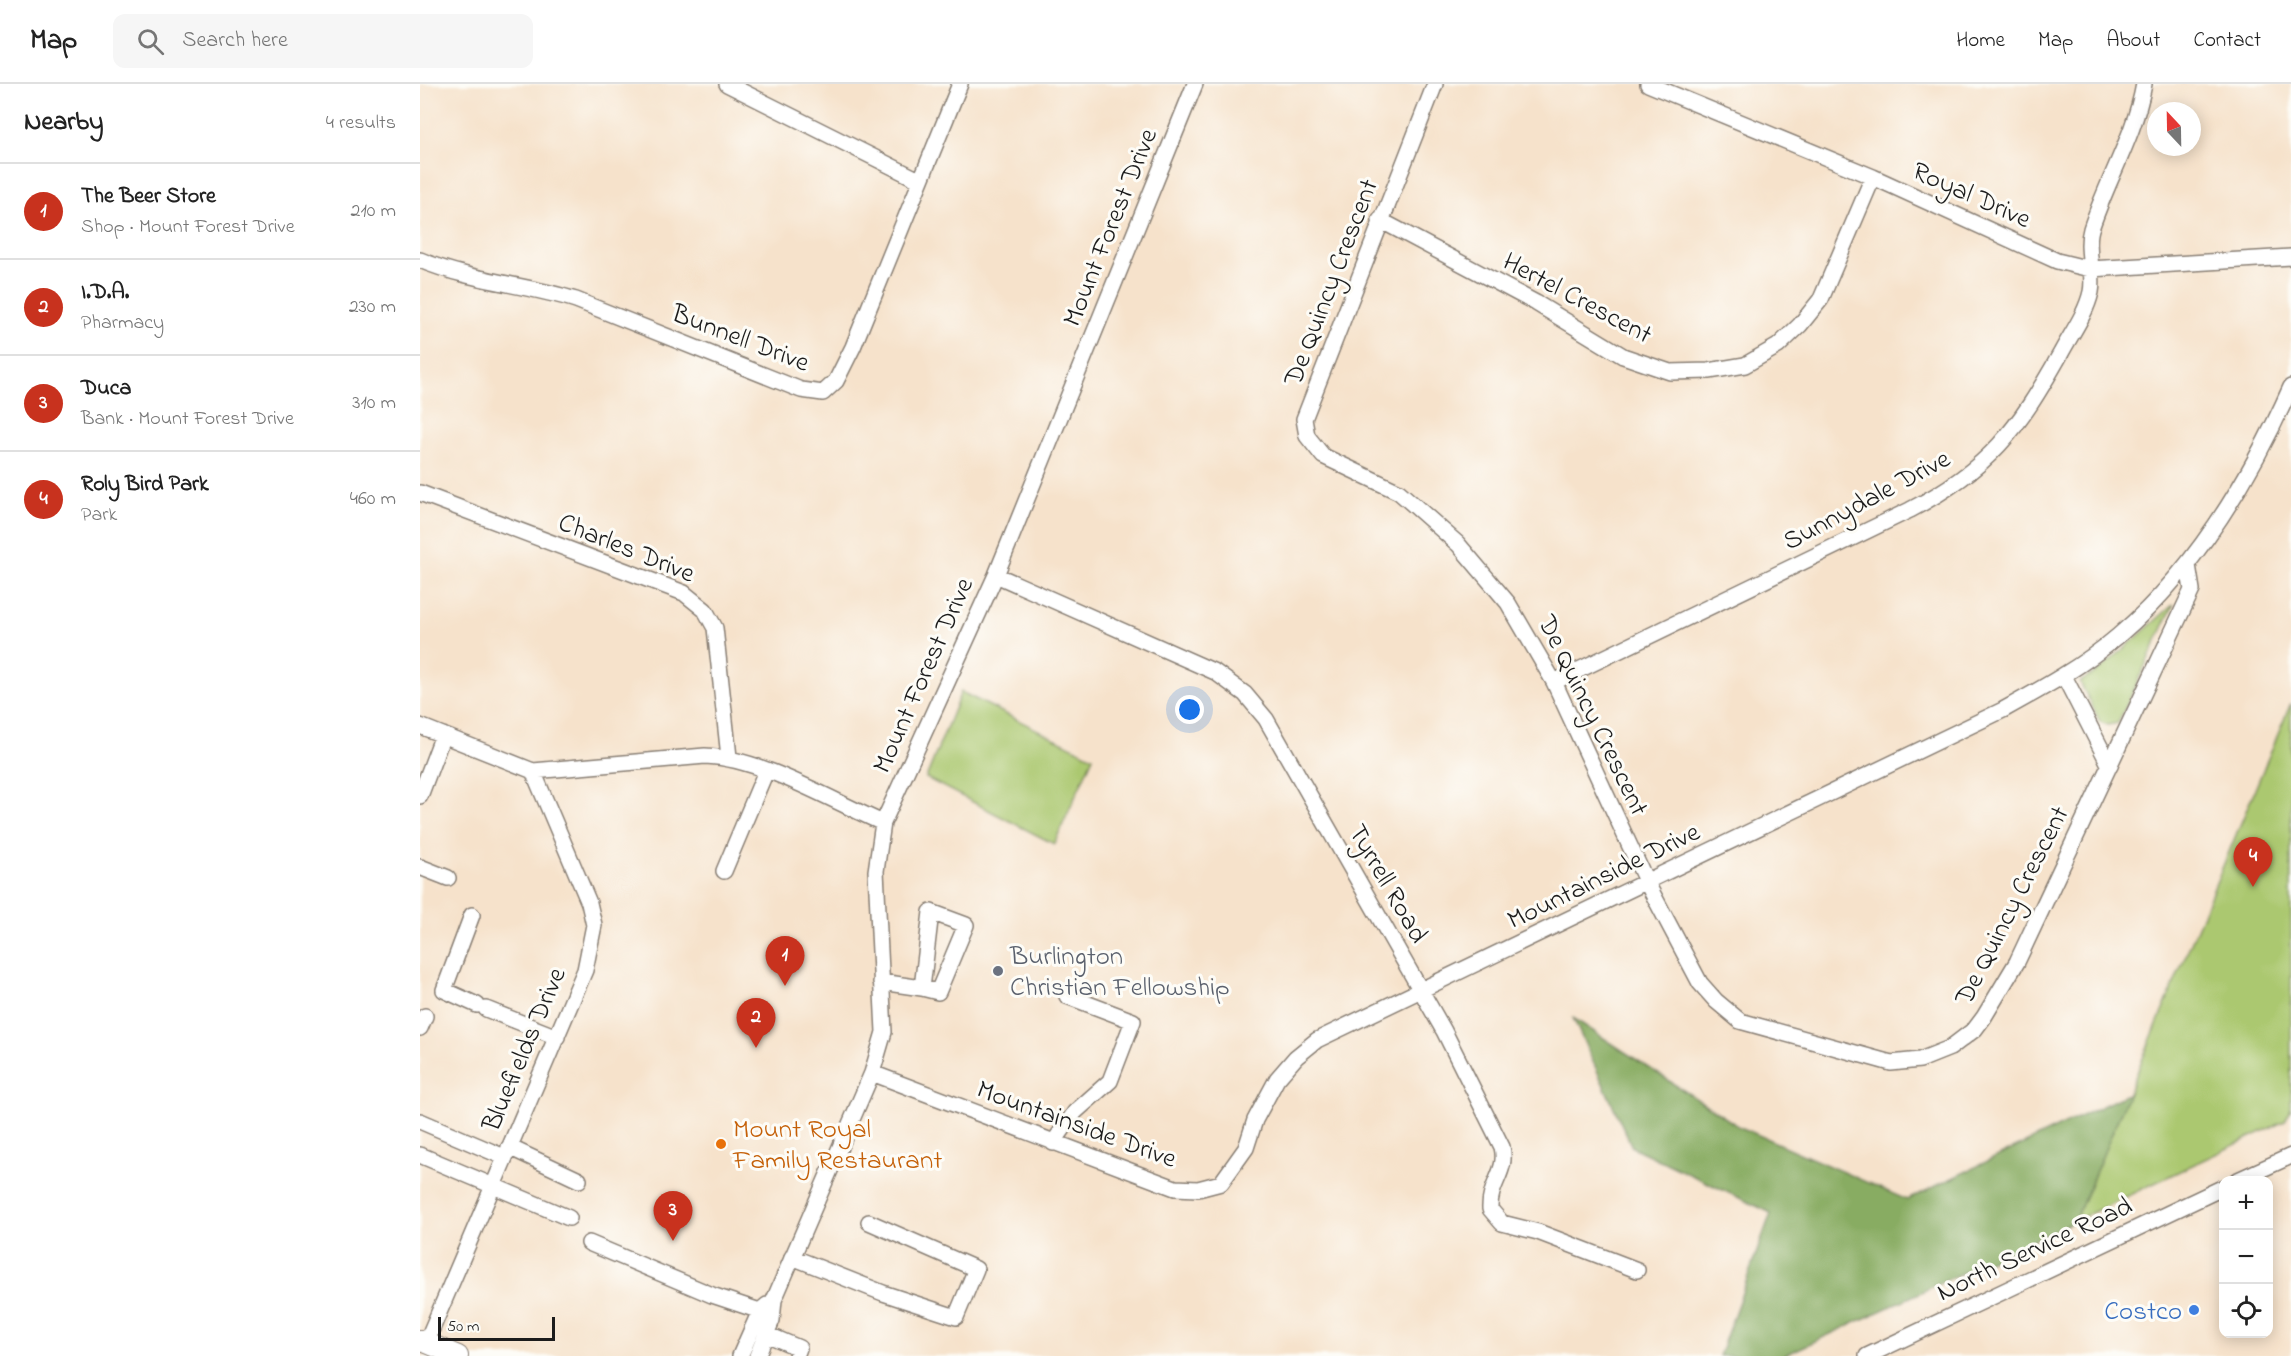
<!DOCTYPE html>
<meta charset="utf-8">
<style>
:root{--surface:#fff;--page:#f6f6f6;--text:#222;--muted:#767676;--line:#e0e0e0;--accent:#c8321e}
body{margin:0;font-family:"Indie Flower",sans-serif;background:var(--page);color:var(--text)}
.controls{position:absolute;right:18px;bottom:18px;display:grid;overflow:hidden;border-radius:12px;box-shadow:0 3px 15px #0003}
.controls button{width:54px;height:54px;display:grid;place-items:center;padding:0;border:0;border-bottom:2px solid var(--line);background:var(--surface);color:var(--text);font:30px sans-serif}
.compass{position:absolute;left:1727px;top:18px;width:54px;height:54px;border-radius:50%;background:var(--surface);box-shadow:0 3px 15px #0003;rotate:338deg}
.scale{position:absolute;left:18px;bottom:15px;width:117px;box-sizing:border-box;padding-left:6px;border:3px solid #1c1c1c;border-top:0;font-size:16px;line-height:21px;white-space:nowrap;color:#1c1c1c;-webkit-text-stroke:4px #fdfcf7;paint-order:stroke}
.you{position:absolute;left:770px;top:626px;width:21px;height:21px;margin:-15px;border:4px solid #fff;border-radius:50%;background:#1a73e8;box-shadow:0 0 0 9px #1a73e833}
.badge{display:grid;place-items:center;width:39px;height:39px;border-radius:50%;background:var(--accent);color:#fff;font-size:20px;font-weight:700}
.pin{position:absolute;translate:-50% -50px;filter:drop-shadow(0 2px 3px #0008)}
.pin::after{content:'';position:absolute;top:32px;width:21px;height:18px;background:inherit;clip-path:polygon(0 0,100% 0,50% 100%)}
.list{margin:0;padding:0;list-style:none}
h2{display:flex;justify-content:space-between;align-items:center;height:78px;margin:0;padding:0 24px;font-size:26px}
h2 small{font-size:20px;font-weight:400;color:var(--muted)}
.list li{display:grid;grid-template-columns:39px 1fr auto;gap:18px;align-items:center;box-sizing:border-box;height:96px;padding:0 24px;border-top:2px solid var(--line)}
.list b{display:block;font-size:22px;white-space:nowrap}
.list p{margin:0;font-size:20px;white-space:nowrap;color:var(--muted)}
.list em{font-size:20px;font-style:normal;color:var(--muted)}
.icon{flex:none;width:33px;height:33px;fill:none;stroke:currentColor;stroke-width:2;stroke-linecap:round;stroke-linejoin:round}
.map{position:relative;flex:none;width:1871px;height:1272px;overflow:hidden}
header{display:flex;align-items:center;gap:36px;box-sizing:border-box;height:84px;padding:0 30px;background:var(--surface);border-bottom:2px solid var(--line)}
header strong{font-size:28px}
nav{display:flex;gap:33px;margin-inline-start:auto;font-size:21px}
.search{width:420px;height:54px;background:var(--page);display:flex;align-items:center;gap:15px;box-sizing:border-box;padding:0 21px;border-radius:12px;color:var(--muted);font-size:22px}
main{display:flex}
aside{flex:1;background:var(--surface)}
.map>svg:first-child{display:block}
</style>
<header>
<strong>Map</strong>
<div class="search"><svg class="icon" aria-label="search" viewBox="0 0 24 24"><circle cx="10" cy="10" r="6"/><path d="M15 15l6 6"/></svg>Search here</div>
<nav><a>Home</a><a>Map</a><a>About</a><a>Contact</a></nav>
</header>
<main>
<aside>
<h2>Nearby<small>4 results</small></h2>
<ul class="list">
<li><span class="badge">1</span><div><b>The Beer Store</b><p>Shop · Mount Forest Drive</p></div><em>210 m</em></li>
<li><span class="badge">2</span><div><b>I.D.A.</b><p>Pharmacy</p></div><em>230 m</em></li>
<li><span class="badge">3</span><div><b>Duca</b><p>Bank · Mount Forest Drive</p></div><em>310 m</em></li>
<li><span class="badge">4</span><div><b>Roly Bird Park</b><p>Park</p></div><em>460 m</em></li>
</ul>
</aside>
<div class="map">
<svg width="1871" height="1272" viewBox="0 0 1871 1272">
<rect width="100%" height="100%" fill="#fdfcf7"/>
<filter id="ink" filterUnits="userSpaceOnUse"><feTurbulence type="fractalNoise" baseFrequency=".0167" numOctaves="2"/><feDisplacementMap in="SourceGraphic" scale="12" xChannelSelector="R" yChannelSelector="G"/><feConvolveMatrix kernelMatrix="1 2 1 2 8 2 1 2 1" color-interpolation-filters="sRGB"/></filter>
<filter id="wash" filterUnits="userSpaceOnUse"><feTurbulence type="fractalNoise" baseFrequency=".008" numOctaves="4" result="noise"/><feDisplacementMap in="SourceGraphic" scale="24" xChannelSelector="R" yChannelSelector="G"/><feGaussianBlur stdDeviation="1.35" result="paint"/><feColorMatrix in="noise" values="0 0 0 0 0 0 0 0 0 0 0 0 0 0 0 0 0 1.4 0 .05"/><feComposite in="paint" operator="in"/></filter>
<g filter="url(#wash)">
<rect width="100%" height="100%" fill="#f6e2cb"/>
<path fill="#abc86f" stroke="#647246" stroke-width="1.5" d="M1754,520L1698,639L1688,641L1680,638L1660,598L1681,585Z
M541,608L673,673L634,760L506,694Z
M1871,619V1024L1865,1037L1655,1137Z"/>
<path fill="#88ac62" stroke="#52643f" stroke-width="1.5" d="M1153,934L1318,1042L1487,1116L1709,1009L1655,1137L1363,1272H1299L1351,1129L1212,1063Z"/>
</g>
<g filter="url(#ink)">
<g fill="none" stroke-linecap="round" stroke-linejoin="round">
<defs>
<path id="minor" d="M307,0L499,96
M1015,0L884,335L887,352L903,372L979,408L1038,460L1088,519L1134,598L1227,799L1280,899L1296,917L1320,937L1471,979L1500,976L1530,964L1555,945L1564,933L1597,878L1772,506L1768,481
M1228,0L1453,93L1637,177L1670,185L1871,173
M960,136L1116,219L1203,272L1250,288L1289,287L1325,281L1358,262L1380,241L1401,215L1453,93
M0,176C50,197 104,200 156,216L381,306L403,309L416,297L433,263L540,0
M0,409L264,509L285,526L295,544L309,673
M576,491L795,588L825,610L846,635L1024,947L1082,1063C1088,1088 1069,1099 1070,1125L1082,1139L1118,1148L1217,1186
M1644,592L1690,682
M1134,598L1490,426C1570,384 1597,347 1641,269C1651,250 1666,230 1671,208C1675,189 1665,165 1671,145C1687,96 1715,51 1724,0
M0,642L113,687L285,672C341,674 410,716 463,739
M0,712L23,651
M0,783L28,794
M304,787L346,687
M52,831L24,906L57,921
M461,898L502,904L511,828L546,841L518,908L502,904
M66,925L137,953
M0,944L5,932
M452,989L755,1104L778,1105L801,1099L826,1064L835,1036L857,995L876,973L897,956L1583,626C1623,604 1663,582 1698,552C1776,486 1830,395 1871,303
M0,1037L84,1073
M633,1059L655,1028L690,997L713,937L647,912
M89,1063L159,1096
M0,1071L149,1134
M1818,1096L1871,1072
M169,1159L292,1211L340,1227
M372,1173L463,1209L536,1233L556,1185L449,1138
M346,1250L379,1264L376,1272
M6,1259L165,886L174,841L169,819L113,687
M320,1272L340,1227L347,1221
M337,1272L352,1236L354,1216L452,989L464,948L456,787L463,739L576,491L775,0
M1447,1272L1804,1103"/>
<path id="major" d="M0,1256L38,1272"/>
</defs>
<use href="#minor" stroke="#897f74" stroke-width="18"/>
<use href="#major" stroke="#897f74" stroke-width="22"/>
<use href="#minor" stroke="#fff" stroke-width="15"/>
<use href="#major" stroke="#fff" stroke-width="20"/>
</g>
</g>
<circle fill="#6b7280" stroke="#fdfcf7" stroke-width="2" cx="578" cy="887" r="6"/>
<circle fill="#e8710a" stroke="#fdfcf7" stroke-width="2" cx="301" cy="1060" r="6"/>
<circle fill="#3f7fe0" stroke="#fdfcf7" stroke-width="2" cx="1774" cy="1226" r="6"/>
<g text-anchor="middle" stroke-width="6" stroke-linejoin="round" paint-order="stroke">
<g font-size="27" fill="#1c1c1c" stroke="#fdfcf7">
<text transform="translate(1552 110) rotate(24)" y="9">Royal Drive</text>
<text transform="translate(689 143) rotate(-68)" y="9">Mount Forest Drive</text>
<text transform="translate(910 198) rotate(-69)" y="9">De Quincy Crescent</text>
<text transform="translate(1158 213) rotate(28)" y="9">Hertel Crescent</text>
<text transform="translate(321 253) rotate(21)" y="9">Bunnell Drive</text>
<text transform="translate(1446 415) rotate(-28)" y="9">Sunnydale Drive</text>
<text transform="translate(207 463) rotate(22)" y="9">Charles Drive</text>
<text transform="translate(502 591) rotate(-66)" y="9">Mount Forest Drive</text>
<text transform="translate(1174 631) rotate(64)" y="9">De Quincy Crescent</text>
<text transform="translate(1183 791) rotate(-26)" y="9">Mountainside Drive</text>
<text transform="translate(969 799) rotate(60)" y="9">Tyrrell Road</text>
<text transform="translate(1591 821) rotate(-63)" y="9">De Quincy Crescent</text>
<text transform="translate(103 965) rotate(-67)" y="9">Bluefields Drive</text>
<text transform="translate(657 1039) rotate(20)" y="9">Mountainside Drive</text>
<text transform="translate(1614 1164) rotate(-25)" y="9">North Service Road</text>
</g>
<g font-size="27" fill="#5b616d" stroke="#fdfcf7" text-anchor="start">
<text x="590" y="880">Burlington<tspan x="590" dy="31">Christian Fellowship</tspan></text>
</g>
<g font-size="27" fill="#c56008" stroke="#fdfcf7" text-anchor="start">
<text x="313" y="1053">Mount Royal<tspan x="313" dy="31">Family Restaurant</tspan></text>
</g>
<g font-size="27" fill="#366cbe" stroke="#fdfcf7" text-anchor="end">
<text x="1762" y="1235">Costco</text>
</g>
</g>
</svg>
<div class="controls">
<button>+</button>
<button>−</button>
<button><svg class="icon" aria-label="locate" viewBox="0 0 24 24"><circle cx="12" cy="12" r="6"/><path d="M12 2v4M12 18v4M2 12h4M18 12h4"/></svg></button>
</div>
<svg class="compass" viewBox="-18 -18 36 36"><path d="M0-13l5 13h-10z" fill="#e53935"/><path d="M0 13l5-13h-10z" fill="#767676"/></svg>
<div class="scale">50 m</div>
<div class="you"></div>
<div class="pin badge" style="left:365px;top:902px">1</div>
<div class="pin badge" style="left:336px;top:964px">2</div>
<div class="pin badge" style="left:253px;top:1157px">3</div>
<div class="pin badge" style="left:1833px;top:803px">4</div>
</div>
</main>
